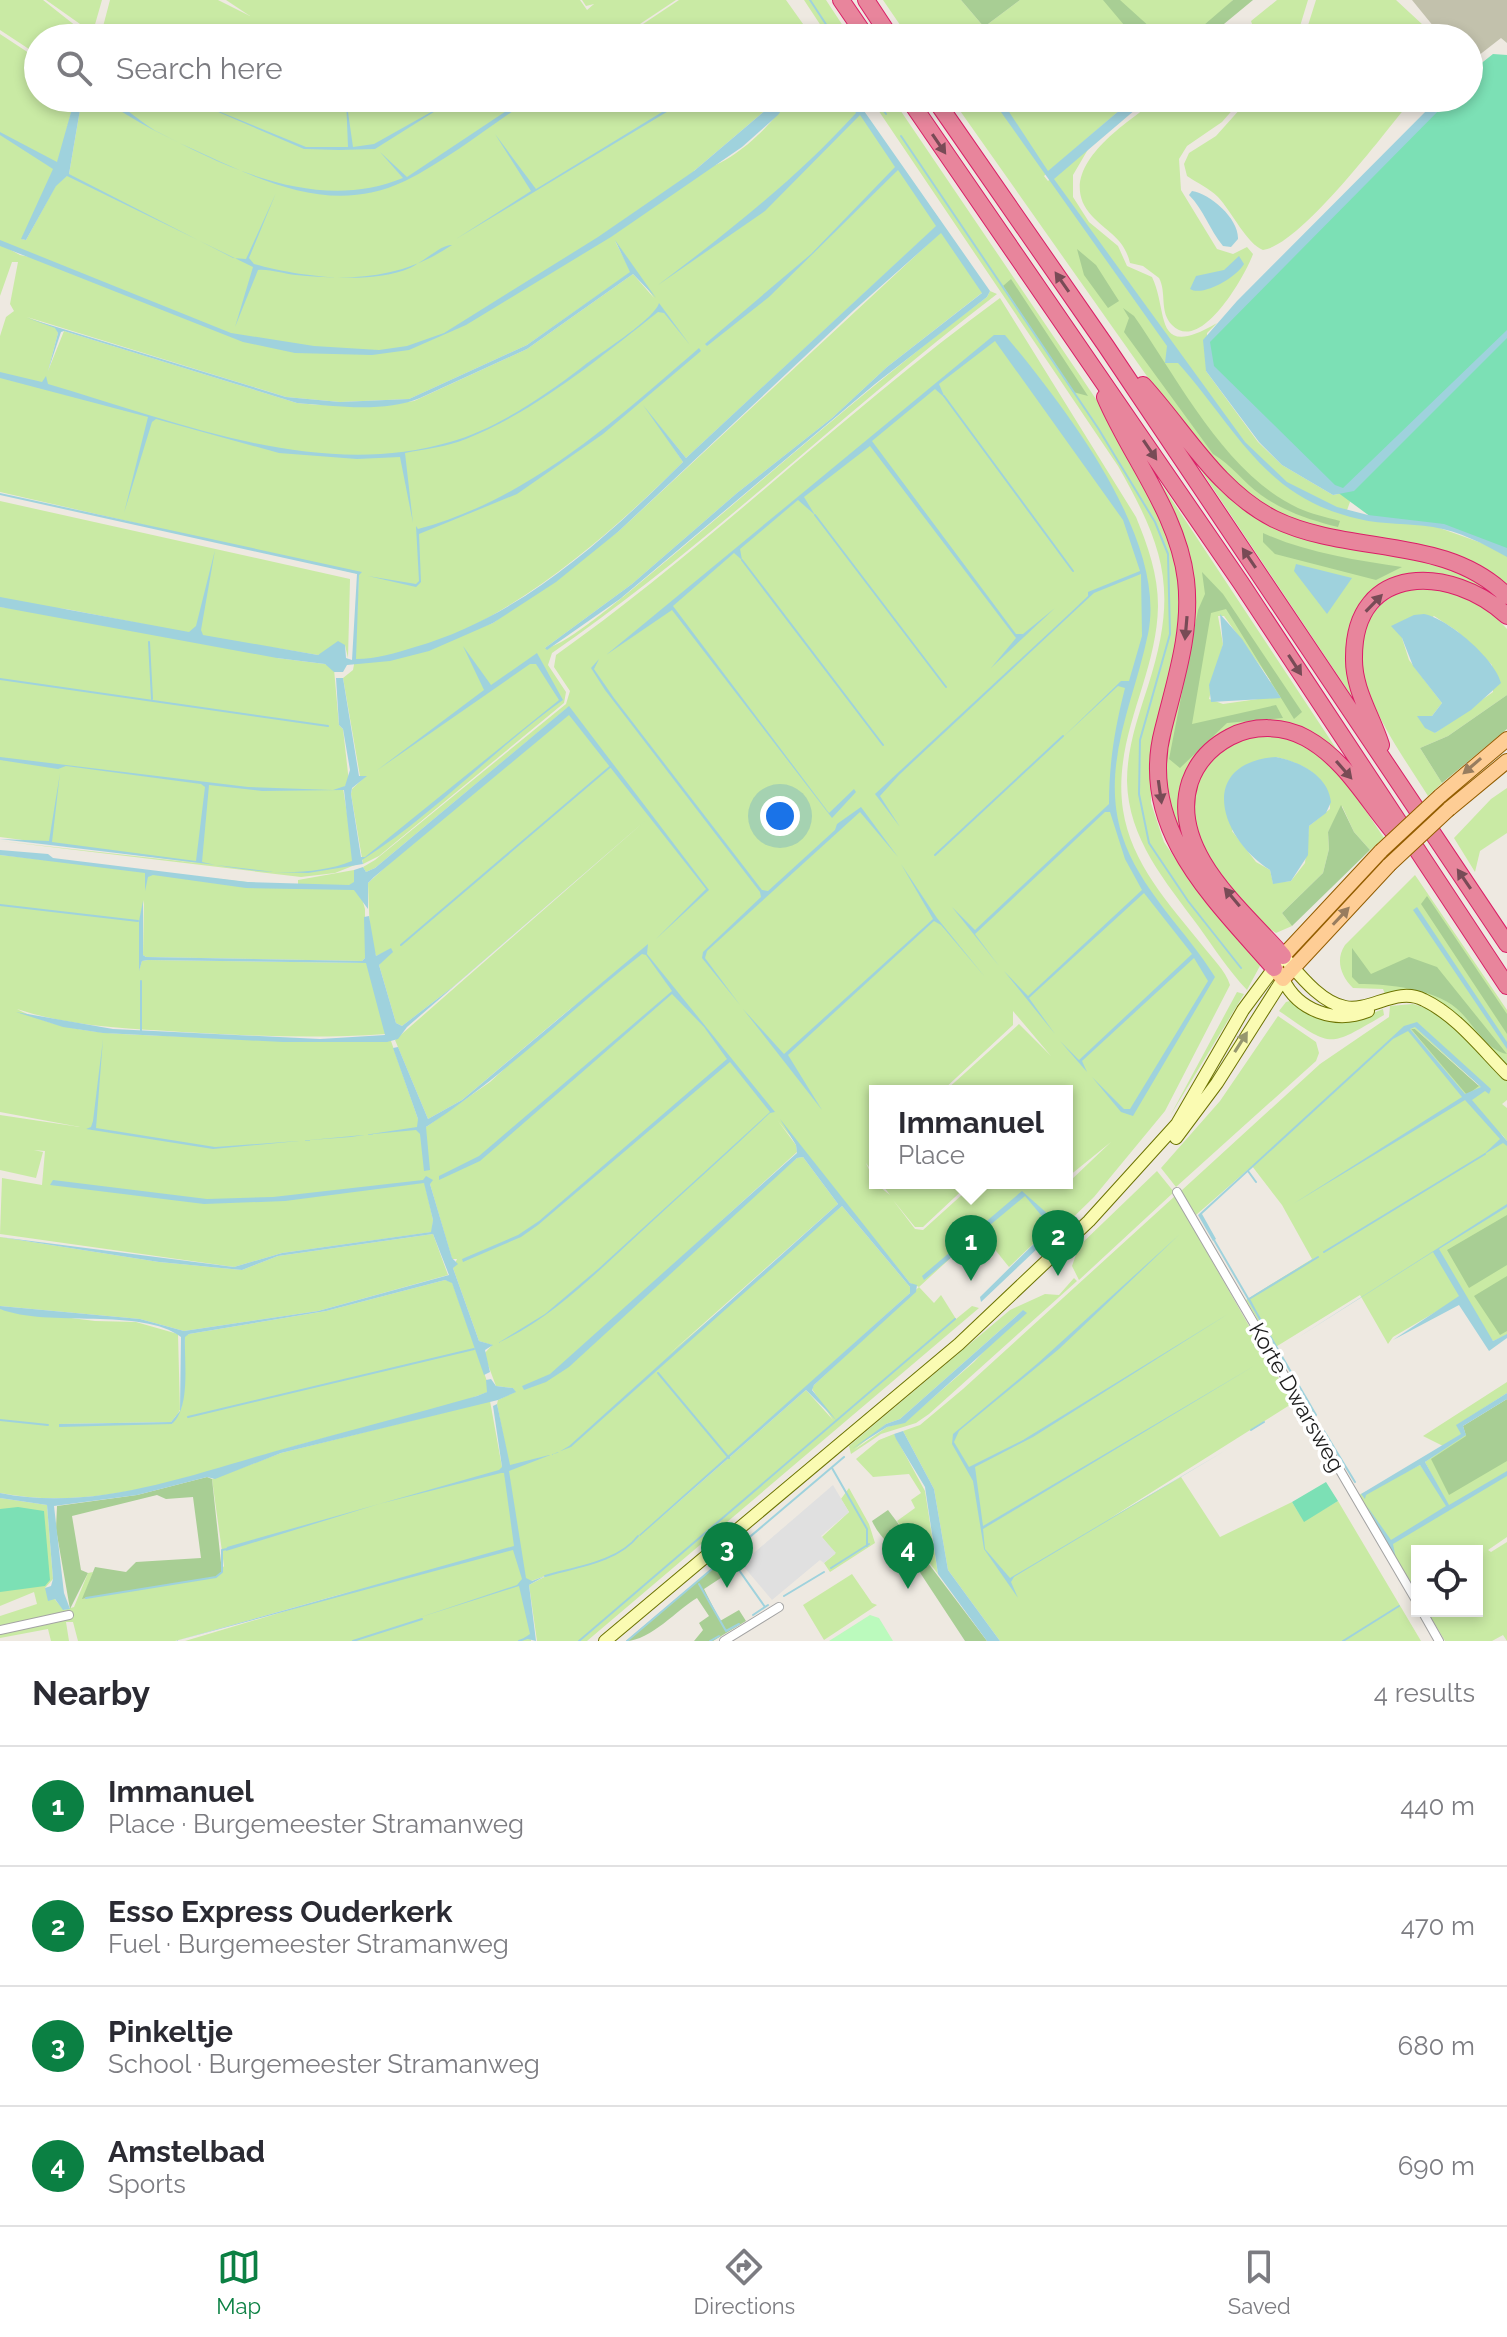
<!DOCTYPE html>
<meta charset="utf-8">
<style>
:root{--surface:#fff;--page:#f2f2f3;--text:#2b2b33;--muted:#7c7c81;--line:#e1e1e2;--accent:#0b8043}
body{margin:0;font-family:Raleway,sans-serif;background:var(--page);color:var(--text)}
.controls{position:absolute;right:24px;bottom:24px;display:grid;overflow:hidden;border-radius:0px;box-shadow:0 4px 12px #0003}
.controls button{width:72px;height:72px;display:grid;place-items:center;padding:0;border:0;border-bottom:2px solid var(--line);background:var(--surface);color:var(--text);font:40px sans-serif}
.you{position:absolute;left:780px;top:816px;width:28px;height:28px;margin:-20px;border:6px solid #fff;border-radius:50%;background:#1a73e8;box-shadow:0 0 0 12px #1a73e833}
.badge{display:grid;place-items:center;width:52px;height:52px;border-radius:50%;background:var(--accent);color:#fff;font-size:26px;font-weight:700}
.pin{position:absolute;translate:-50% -66px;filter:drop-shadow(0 2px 4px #0008)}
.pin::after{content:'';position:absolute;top:42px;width:28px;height:24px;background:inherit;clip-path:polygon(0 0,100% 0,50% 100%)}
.popup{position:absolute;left:869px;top:1085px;width:204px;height:104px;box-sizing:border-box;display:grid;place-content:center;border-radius:0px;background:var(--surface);filter:drop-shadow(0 2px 6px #0005);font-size:26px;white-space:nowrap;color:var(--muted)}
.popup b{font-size:30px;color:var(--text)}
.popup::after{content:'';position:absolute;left:50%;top:100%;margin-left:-16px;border:16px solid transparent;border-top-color:var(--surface)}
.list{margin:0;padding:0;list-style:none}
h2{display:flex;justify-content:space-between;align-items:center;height:104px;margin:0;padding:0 32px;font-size:34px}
h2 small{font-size:26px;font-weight:400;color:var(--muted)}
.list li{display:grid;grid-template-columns:52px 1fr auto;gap:24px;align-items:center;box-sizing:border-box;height:120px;padding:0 32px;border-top:2px solid var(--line)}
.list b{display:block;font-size:30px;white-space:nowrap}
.list p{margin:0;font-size:26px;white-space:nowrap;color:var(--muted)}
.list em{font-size:26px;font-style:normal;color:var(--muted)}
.icon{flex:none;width:44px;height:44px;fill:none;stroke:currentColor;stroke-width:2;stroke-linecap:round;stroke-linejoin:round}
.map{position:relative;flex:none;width:1507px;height:1641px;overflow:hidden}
.search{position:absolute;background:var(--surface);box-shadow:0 4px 12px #0003;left:24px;right:24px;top:24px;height:88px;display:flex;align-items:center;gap:20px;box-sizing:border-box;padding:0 28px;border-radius:44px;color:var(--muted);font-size:30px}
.sheet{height:584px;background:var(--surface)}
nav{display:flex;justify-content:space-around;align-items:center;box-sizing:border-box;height:112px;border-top:2px solid var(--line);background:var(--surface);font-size:22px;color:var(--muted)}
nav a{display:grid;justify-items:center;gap:4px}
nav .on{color:var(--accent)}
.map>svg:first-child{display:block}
</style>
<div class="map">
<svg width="1507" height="1641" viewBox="0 0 1507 1641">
<rect width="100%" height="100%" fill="#eee9e1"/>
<path fill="#c2c1ac" d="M1412,0H1507V43L1501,38L1469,63V38H1443Z"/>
<path fill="#c9eaa4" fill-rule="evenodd" d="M0,0H43L91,38H38V55L0,30Z
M46,0H102L94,28L90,31Z
M110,0H218L250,16L226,0H580L587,10L594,4L586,6L582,0H676L619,38H100Z
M679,0H786L813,38H622Z
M804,0H826L851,38H829Z
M883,0H961L984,27L1020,0H1233L1193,38H909Z
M1277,0H1308L1297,36L1257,38L1251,21Z
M1316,0H1396L1437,38H1304Z
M0,34L38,59V98H75L59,159L22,239L26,240L56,185L69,174L82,98H780L694,171C730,167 770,127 790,98H853L941,222L686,458L657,423L683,462C608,536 529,605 430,646L493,623L619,531L941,232L983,292L887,367L832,418L737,493L632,584L545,648C560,649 614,604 629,592C749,493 863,390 987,297L990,291L997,294C845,410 709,545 552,653L548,665L566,692L564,703L379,856L363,864L351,794L352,789L366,776H360L343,678L353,670L355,659L359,574L0,492V336L6,317L14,311L10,304L18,262H12L0,296V244L20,255L45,260L0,241ZM615,241L654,298L633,274L527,349L414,401C375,407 336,407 297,403L64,331L48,371L58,333L56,328L27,317L286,397L340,402L409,399L527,345L631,272Z
M870,98H892L1102,408L1179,554L1181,634L1152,755L1151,803L1164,842L1179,864L1261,964L1247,990C1229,971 1214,948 1199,927C1166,882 1128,839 1127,781C1127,748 1138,717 1148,686C1178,592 1166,550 1118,466Z
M951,98H1134L1049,171L1044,176L1048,181L1090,146L1073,175V197L1089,222L1118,246L1127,266L1152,277C1169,312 1152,361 1217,323L1207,333L1206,371L1258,442L1282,465L1333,495L1354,491L1346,513L1434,526L1507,552V588L1465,558L1419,544L1352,535L1282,517L1242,490L1180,423Z
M1160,98H1243L1222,122L1187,146L1179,159L1181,190L1217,249L1233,254L1247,247L1253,254C1246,274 1201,355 1172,325C1159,312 1167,293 1159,278L1143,266L1130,263C1124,238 1108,233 1092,216C1050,170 1127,122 1160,98Z
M1250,98H1413C1386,131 1301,245 1263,250C1247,244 1232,212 1218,197C1209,188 1197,183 1187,176L1184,164L1189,153L1216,136Z
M1000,298L1136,517C1148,546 1158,575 1158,606C1157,677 1112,737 1123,810C1131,863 1169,904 1202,945C1211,957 1226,971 1230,985L1165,1111L1094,1197L1051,1239L1057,1225L1029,1199L1051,1227L1009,1267L980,1231L919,1287L934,1303L941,1295L956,1319L972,1306L979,1308L587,1641H537L529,1585L550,1574L526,1583L531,1641H185L356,1590L175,1641H78L73,1622H66L69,1641H51L48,1629L0,1638V1616L37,1604L34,1592L0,1606V1498L47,1505L53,1579L45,1588L64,1610L74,1607L88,1573L93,1572L83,1599L216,1577L224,1566L212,1479L281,1453L490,1401L502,1467L509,1465L497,1404L498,1400L515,1392L513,1388L496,1386L484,1354L492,1345L479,1341L453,1268L457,1259H452L430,1184L424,1180L433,1220L432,1232L282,1253L234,1267L0,1234L2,1178L42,1185L45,1151L34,1150L43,1152L36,1178L0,1170V1115L80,1127L0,1112V855L283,886H298V880L354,870L365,909V958L362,961L146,957L143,955L144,900L139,923V970L142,961L148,960L367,963L386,1034C317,1039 250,1036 182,1032C125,1028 71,1027 17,1009C69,1037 135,1034 193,1037C259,1040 325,1043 391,1041L418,1119V1127H426L490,1082L576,1004L462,1100L428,1119L395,1040L645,821L454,986L402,1026L396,1023L379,965L391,949L376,956L370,937L368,883L414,841L569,714L573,716L567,708L375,868L366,872L363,867L375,860L566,704L570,691L554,667L556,655C711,545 846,410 1000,298ZM1013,1011L1051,1056L1019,1024L945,1091H1067L1069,1176L1111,1142L1070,1181L1067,1179V1183H975L923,1230L915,1229L893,1200L915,1227H923L970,1183H881L890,1195L875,1183L866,1163L875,1175V1091H942L1013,1025ZM778,1121L910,1283L919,1287L814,1385L812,1389L833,1420L806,1390L657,1521L910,1293V1287L842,1206L667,1356L838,1204L803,1157L797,1158L675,1263L797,1152L796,1145Z
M1168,421L1250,509L1456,565L1507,604L1421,575L1357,620L1365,716Z
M1127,432L1345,762L1283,723L1196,757L1190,848L1175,830L1162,773L1191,585ZM1218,616H1224L1271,681L1258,699L1223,704L1209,699L1223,644Z
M0,501L350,579L348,658L345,645L318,655L276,648L277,658L325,664L334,669L339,725L343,729L349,782L343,788L355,865L335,873L301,877L0,841L198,863L0,837V607L148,625L66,609L0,604Z
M1410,587C1456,588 1475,594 1507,629V695L1448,736L1420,748L1442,783L1428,796C1390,735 1308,631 1410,587ZM1434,616L1457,631L1492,665L1493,692L1435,733L1418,716H1432L1442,703L1409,660L1402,638Z
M1244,735H1291L1336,766L1384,838L1370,850L1354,832L1342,806L1328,832L1329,849L1323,873L1282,913L1292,926L1276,933C1236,909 1174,828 1195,780C1204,757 1224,747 1244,735ZM1276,757C1305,764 1331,778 1330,809L1309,826L1305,863L1291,881L1273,883L1270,870L1256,862L1232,831Z
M1507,788V833L1480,851L1475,872L1454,838L1491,799Z
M1415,875L1507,1010V1069L1447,1009L1385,994L1383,989L1353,988C1341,976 1335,960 1345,945Z
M1237,992L1244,994L1170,1116Z
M1293,1000L1358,1019L1383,1009L1384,1015C1327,1048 1333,1048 1279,1011L1286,1002Z
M1413,1004L1438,1012L1507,1078V1100L1502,1104L1507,1108V1141L1500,1132L1507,1143V1335L1493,1341L1456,1300L1393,1337L1388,1344L1360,1295L1274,1348L1246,1300L1312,1259L1282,1205L1252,1166L1196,1215L1181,1191L1320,1064L1389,1017L1390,1006ZM1411,1029H1415L1479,1085L1467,1094Z
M1278,1016L1316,1042L1319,1053L1316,1061L1176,1187L1161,1168L1220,1101Z
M1157,1171L1174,1192L1079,1280L1072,1266L1079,1246Z
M1175,1196L1293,1403L1109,1519L1181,1477L1220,1537L1292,1502L1304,1521L1338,1501L1421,1641H1000L948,1570L934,1489L903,1431L920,1425L963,1389Z
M433,1234L448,1275L318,1311L184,1331L140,1319L0,1306V1237L159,1262L242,1270L278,1256Z
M1074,1278L1077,1281L929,1414L916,1423L881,1434L851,1454L849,1446L1010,1310L1045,1294L1059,1295ZM1023,1310L974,1362L905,1422L887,1427L854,1450L886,1424L900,1419Z
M445,1280L452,1282L488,1384V1392C433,1413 373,1425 317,1440C216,1467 107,1514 0,1493V1309L95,1321L136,1322L178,1334L180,1411L171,1422L59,1424H172L182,1406L185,1336L189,1334L326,1311Z
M1507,1382V1393L1457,1425L1462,1434L1443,1446L1423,1436Z
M1507,1406V1537L1488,1550L1491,1552L1507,1542V1641L1503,1635L1492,1641H1445L1427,1611H1477V1551H1417V1594L1359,1495L1420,1465L1443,1496L1425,1462Z
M894,1434L925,1491L938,1574L897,1521L915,1508L911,1500L921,1493L909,1474L873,1477L856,1459L879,1440Z
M849,1488L869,1524L875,1543L830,1572L824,1563L835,1554L822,1537L849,1512L841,1499Z
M852,1574L872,1603L877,1605L824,1640L803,1605Z"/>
<path fill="#a8ce94" d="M961,0H1020L984,27Z
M1103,0H1120L1162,38H1135Z
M1233,0H1253L1207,38H1189Z
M1077,249L1096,265L1119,301L1108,308L1084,275Z
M1011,279L1088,396L1073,392L1003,286Z
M1123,308L1134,316C1178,379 1226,475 1298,508C1311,514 1326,517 1340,521L1338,527C1310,520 1285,512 1261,495C1243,482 1232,465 1213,454L1124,332L1129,318Z
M1263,533C1307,553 1355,560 1402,567L1376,580L1275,554L1263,542Z
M1202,572L1223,594L1302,712L1294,719L1226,609L1211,613L1192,724L1276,705L1283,718L1227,723L1180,768L1169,759L1198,610L1205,594Z
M1507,695V729L1442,783L1420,748L1448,736Z
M1341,805L1354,832L1370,850L1292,926L1282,913L1323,873L1329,849L1328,832Z
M1427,896L1507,1014V1034L1421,904Z
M1352,948L1371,974L1409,957L1437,967L1507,1054C1485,1050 1473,1022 1456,1008C1434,989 1388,984 1359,984L1352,977Z
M1411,1029H1415L1479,1086L1467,1095Z
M1507,1215V1265L1469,1288L1447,1250Z
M1507,1276V1331L1500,1335L1474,1296Z
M1507,1399V1461L1449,1495L1431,1459L1466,1436L1463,1426Z
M207,1477L212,1479L222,1572L216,1577L82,1599L95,1567L126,1572L136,1562L201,1558L193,1497L166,1499L157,1495L72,1516L81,1570L88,1573L70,1609L56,1529L57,1506L137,1495Z
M888,1510L987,1641H965L917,1568L903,1565C895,1547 880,1539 872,1521Z
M727,1556L736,1568L704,1589L720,1621L739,1610L746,1621L713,1641H694L703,1630L699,1623L709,1616L697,1598C678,1609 650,1641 626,1641Z"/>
<path fill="#bbfabd" d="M870,1615L879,1618L893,1641H829Z"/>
<path fill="#7ce0b5" d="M1493,54L1507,55V553L1462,532L1421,523L1371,517L1333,489L1205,359L1208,335L1444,98H1469V73Z
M1326,1482L1338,1501L1304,1522L1292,1502Z
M18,1507L44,1511L50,1580L45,1586L0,1592V1509Z"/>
<path fill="#e0e0e0" d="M833,1485L849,1512L821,1536L836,1553L824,1563L820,1560L772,1600L744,1567L749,1563L747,1559Z"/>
<path fill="#9fd2dd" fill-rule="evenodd" d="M75,98H82L69,174L233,258L246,259L276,193L249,258L254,264C297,276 368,286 410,268C423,262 442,244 452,245C403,278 354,281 296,275C283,274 271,269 258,270L235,327L253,267L67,176L56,186L26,240L21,239L53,169L0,135V132L57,162Z
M101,98C121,101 140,123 158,132C232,171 320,212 403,178L380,152L407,177L526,98H532C491,125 449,159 405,181C336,214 271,185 208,156C170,139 135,122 101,98Z
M186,98L306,147H348L346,98L353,147L374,144L456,98L375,149L339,150L304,149Z
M685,98H690L456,239L531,191L495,134L536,189Z
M780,98H790L778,115L742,147L611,237L466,325L409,350L372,355L295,353L243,342L0,246V240L231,333L314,346L379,350L407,346L444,333L598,237L694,171Z
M849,98H855L990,291L987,297L875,384L620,599L547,650L545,648L632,584L737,493L832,418L887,367L982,293L941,233L853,311L619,531L556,582L493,623L429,651L390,661L347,665L343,672H334L325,664L277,658L0,607V597L189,632L196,626L215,550L201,630L203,635L318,655L338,641L345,645L346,658L352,660L357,574L0,495V493L362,572L359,575L356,659C377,659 395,653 415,647C522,616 605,539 683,462L643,405L686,458L936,226L898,170L769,297L707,346L705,344L811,254L895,167L860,115L765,211L658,285C728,232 796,179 856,113Z
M991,98H1000L1048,171L1134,98H1149L1054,179L1245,442L1287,482L1337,507L1368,515L1444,524L1507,548V557C1484,544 1459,531 1433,527C1408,523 1384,525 1359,519C1264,498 1237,429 1178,363H1165L1167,346Z
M1439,98H1451L1210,342L1214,366L1335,485L1343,488L1507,330V338L1354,491L1333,495L1282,465L1259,442L1206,371L1203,340L1237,301Z
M1192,191C1211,194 1239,219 1238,239L1231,247L1223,246C1209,229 1204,210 1189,195Z
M615,240L656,298L633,274L527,349L420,398C384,413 335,406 297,403L64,331L61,332L48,371L58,333L55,328L27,318L286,397L340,402L409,399L527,345L630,272Z
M1239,256L1244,264C1237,277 1203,297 1190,289L1196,276L1224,270Z
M659,303L690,345L664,313L658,312C598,359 536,411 466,439C446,447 425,449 405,453L413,523L400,457L357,459L279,453L156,419L152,422L124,513L148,417L0,378V372L42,382L46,376L48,384C175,421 317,481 450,442C496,429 543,397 581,368C598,354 654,320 659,303Z
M994,335H1005C1063,405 1168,538 1148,634C1134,702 1100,765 1122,835C1139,889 1186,930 1215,977L1133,1116L1121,1112L1092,1077L1124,1109H1130L1208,981L1194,958L1082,1061L1087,1072L1060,1041L1079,1060L1192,954L1144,893L1029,998L1055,1034L1004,971L1028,996L1142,890L1125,859L1110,812H1105L975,934L999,966L952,907L975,930L1109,804C1109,763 1115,727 1125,688L1118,686L1061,739L1121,681H1129L1142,636L1141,574L1094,593L899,775L880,796L900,827L875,794L1069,614L1088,596V592L1140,571L1123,520L995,341L939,384L945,398L935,389L872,441L1016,634H1023L1055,608L991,668L1016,638L870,446L804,497L815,515L798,500L740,549L742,560L734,553L673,606L829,813L854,789L856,792L832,818L672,610L606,655Z
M699,348L701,351L603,434L517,494L419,534L421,582L416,587L368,576L416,584L419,581L416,526L418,529C528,500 616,420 699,348Z
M1296,564L1352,578L1327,614L1294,571Z
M1220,614L1242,639L1281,698L1211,702L1209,685L1223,644Z
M1424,614C1449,619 1495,659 1501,683L1471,710L1435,733L1425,728L1417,716H1432L1442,703L1413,666L1402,638L1391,626L1414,615Z
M463,646L491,685L537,653L563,700C494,749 435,814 362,860L363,864L308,873L274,872L0,839L49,841L60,773L52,842L196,861L205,787L201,784L66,766L58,769L0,760V757L248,787L333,790L345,786L350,770L343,729L339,725L336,678H343L359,776H367L352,788L351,794L361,857H365L559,700L536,664H530L376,771L484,690ZM209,785L262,791L344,790L352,861C308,879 247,872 202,862Z
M599,659L594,669L614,698L762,890L768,891L835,830L837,824L861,807L898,857L860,812L707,951L705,958L740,1005L702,958L703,952L761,897L760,892L605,690L591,668Z
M569,706L709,890L656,939L706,889L569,715L374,877L368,883V909L354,890L246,888L153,875L148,877L145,891V873L0,855V850L48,854L53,858L248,882L349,885L354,882V870L363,867L366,872L375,868Z
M1276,757C1300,762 1328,775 1331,802L1326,813L1309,826L1308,855L1291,881L1273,884L1270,870C1220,839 1196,763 1276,757Z
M646,820L407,1027L398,1039L387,1042H283L103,1033L63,1027L16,1012L113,1029L320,1039L385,1035L366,963L148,960L142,961L139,971V921L143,901V955L146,957L362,961L365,958L364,917L369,916L376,956L391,948L393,952L379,965L396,1023L402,1026L454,986Z
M901,864L937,918L985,977L941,925L934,921L788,1055L822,1110L743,1009L784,1054L933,919Z
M1417,907L1507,1042V1049L1413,910Z
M648,944L647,954L775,1112L770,1113C728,1153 685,1191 643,1230C598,1271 554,1317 498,1343L545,1314L598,1269L770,1112L730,1062L538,1225L521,1237L463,1262L462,1259L518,1235L539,1221L727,1059L704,1027L672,994L480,1161L439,1180V1176L479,1156L672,991L646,955L642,954C569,1011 503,1077 426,1127L430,1170L424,1171L420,1134L416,1130L213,1149L86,1129L91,1127L93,1121L103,1039L96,1128L215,1147L351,1137L417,1127L418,1119L393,1048L398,1047L428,1119L462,1100Z
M1417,1022L1491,1089L1489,1094L1485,1091L1472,1100L1507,1141V1146L1503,1143L1483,1155L1500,1139L1465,1100L1293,1204L1462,1097L1408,1031L1393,1039L1202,1214L1216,1239L1213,1241L1198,1215L1391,1038L1404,1026ZM1415,1027L1481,1087L1465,1094L1410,1029Z
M780,1119L910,1283L917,1285L916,1292L814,1385L812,1390L837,1421L806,1390L640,1536L639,1535L910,1293V1287L842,1206L571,1447L509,1471L526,1578L532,1581L545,1576L529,1585L536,1641L524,1638L530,1634L519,1586L418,1618L517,1585L522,1579L513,1550L175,1641L514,1546L504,1473H501L379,1504L226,1551L227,1547L499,1470L502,1467L493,1406L497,1404L510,1465L557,1453L569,1446L838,1204L803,1157L797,1158L569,1367L546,1382L524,1390L522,1386L550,1374L797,1153L796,1145Z
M426,1176L433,1180L430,1184L452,1258L458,1264L453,1268L479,1341L493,1345L485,1350L490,1372L484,1375L452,1283L445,1280L326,1311L189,1334L185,1337C184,1361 191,1407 172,1424L59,1427V1424L171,1422L180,1411L181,1337C142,1307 48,1328 0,1309V1306L140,1319L184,1331L318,1311L449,1275L433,1234L278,1256L242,1270L159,1262L0,1237L234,1267L282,1253L431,1232L433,1220L424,1183L285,1201L204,1204L50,1185L53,1180L207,1199L273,1197L423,1180Z
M1022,1191L1049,1215L1057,1230L981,1302L980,1297L1051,1227L1025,1196L924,1280L922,1276Z
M1507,1204V1207L1439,1249L1493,1341L1507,1334V1338L1489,1351L1459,1305L1393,1340L1459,1296L1433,1252L1294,1340Z
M1180,1234L1059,1349L959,1431L954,1442L969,1467L1023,1440L1228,1314L1033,1437L975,1467L983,1526L1254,1366L983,1529L985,1549L1010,1578L1226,1450L1014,1577L1011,1582L1018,1598L984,1549L973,1481L952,1444L953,1434L1038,1363Z
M1023,1310L1027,1313L905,1423L887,1427L852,1449L886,1424L900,1419Z
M491,1379L496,1386L513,1388L516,1392L498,1400L281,1453L215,1479L207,1477L137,1495L54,1506L64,1593L70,1609L63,1610L55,1599L48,1601L45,1588L51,1586L53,1579L47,1505L0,1498V1493C93,1512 187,1476 276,1451C343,1432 410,1415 477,1396L487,1392L486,1380Z
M1507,1393V1399L1463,1426L1466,1435L1425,1462L1449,1505L1507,1471V1476L1393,1544L1396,1559L1367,1506L1391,1540L1446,1506L1420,1465L1366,1495L1365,1499L1361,1494L1461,1434L1456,1425Z
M903,1431L934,1489L948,1570L1000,1641H987L938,1574L925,1487L896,1439L894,1434Z"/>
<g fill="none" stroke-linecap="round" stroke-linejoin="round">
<path stroke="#9fd2dd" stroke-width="2" d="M810,0L835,38
M875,98L886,114
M901,136L1098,428L1155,522L1168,554L1170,634L1140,740L1139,794L1149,843L1188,901L1241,968
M944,396L1073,571
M815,515L946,687
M742,560L883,745
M149,642L152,699
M0,679L328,726
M935,855L1063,736
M0,905L138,921
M401,945L611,766
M141,1031V981
M1248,1171L1256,1182
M1214,1240L1316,1415
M1324,1252L1485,1154
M1263,1325L1249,1299L1318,1257
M658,1373L729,1458
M188,1417L474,1349
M0,1420L48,1425
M1251,1430L1264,1422
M1324,1431L1355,1482
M832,1468L867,1529V1546
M729,1556L765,1607
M831,1568L869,1544
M545,1576C576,1567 618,1562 638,1536
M699,1584L726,1631L739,1624
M784,1596L824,1572
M86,1598L216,1577L222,1572V1550L227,1549
M753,1615L768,1605
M353,1641L422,1619
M519,1641L527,1638
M579,1641L955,1319
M627,1641L844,1457
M710,1641L719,1636
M1343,1641L1399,1606"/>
<defs>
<path id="street" d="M1177,1192L1417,1602
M1422,1611L1439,1641
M0,1630L69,1615
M724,1641L779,1607"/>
<path id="secondary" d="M1176,1138L1217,1083L1283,979C1298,1011 1335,1024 1368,1011
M605,1641L959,1344L1089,1221L1177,1124L1243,1010L1283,956C1299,974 1320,1002 1345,1007C1371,1012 1397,986 1424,1000C1456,1015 1482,1049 1507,1074"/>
<path id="primary" d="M1440,796L1507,739
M1449,809L1507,761
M1283,956L1381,851
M1274,968L1283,979L1389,865"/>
<path id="highway" d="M841,0L867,38
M866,0L891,38
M908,98L1241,583L1507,986
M934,98L1106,346L1507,944
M1143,385C1185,431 1217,490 1274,519C1350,556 1445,534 1507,596
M1105,397C1131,458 1178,513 1186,580C1192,632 1175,681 1163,730C1137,829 1215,900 1274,968
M1381,745C1372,716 1353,689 1354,657C1354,562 1452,565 1507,616
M1283,956C1243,910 1168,851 1190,782C1197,762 1211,747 1230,737C1253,725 1283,725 1306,738C1350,762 1371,810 1405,845"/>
</defs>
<use href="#street" stroke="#a3a3a3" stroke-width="10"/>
<use href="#secondary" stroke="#6c7302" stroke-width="14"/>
<use href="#primary" stroke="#935d00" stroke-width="16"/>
<use href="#highway" stroke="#da1f67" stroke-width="18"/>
<use href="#street" stroke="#fff" stroke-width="8"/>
<use href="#secondary" stroke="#fafbb2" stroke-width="12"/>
<use href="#primary" stroke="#fecd95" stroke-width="14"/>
<use href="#highway" stroke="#e8859c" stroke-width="16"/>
<defs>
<path id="primary-bridge" d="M1381,851L1440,796
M1389,865L1449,809"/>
</defs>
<use href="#primary-bridge" stroke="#935d00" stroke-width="16" stroke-linecap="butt"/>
<use href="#primary-bridge" stroke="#fecd95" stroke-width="14"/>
</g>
<defs><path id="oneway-solid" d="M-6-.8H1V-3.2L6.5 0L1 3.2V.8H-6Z" transform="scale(2)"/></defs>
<g fill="#784b56">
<use href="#oneway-solid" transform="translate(939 144) rotate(56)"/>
<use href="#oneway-solid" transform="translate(1062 282) rotate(-125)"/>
<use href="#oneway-solid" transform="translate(1150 450) rotate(56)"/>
<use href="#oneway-solid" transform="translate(1249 558) rotate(-124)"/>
<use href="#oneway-solid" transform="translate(1374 603) rotate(-46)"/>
<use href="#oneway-solid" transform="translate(1186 628) rotate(95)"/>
<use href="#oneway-solid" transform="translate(1295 665) rotate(57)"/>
<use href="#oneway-solid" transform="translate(1344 770) rotate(49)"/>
<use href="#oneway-solid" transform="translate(1160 792) rotate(82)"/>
<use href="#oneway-solid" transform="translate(1464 879) rotate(-124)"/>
<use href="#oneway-solid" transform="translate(1232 897) rotate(-130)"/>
</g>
<g fill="#987d5f">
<use href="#oneway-solid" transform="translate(1472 766) rotate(139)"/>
<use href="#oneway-solid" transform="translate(1341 916) rotate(-47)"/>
</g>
<use fill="#96976e" href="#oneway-solid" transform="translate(1241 1042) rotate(-58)"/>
<g text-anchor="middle" stroke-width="7" stroke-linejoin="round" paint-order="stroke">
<g font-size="22" fill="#1c1c1c" stroke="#fff">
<text transform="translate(1297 1397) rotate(60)" y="8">Korte Dwarsweg</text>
</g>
</g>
</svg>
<div class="controls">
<button><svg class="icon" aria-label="locate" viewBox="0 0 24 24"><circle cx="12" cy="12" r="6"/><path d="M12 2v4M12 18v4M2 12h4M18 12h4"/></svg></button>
</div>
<div class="you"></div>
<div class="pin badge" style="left:971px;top:1281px">1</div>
<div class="popup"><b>Immanuel</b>Place</div>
<div class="pin badge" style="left:1058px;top:1276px">2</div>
<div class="pin badge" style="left:727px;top:1588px">3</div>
<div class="pin badge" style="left:908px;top:1589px">4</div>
<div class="search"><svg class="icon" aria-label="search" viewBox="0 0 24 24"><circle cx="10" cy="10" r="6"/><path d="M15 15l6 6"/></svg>Search here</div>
</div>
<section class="sheet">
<h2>Nearby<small>4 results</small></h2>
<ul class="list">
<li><span class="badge">1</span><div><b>Immanuel</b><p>Place · Burgemeester Stramanweg</p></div><em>440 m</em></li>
<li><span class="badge">2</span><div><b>Esso Express Ouderkerk</b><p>Fuel · Burgemeester Stramanweg</p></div><em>470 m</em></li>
<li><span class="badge">3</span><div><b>Pinkeltje</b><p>School · Burgemeester Stramanweg</p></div><em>680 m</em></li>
<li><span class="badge">4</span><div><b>Amstelbad</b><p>Sports</p></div><em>690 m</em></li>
</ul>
</section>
<nav>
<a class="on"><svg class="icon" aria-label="map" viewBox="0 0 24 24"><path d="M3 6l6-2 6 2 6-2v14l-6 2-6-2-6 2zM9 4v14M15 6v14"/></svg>Map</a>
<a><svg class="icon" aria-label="directions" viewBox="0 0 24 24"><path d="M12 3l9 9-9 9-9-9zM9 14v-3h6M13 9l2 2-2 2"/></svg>Directions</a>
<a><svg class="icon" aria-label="saved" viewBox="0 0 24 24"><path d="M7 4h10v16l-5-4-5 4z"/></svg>Saved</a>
</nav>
